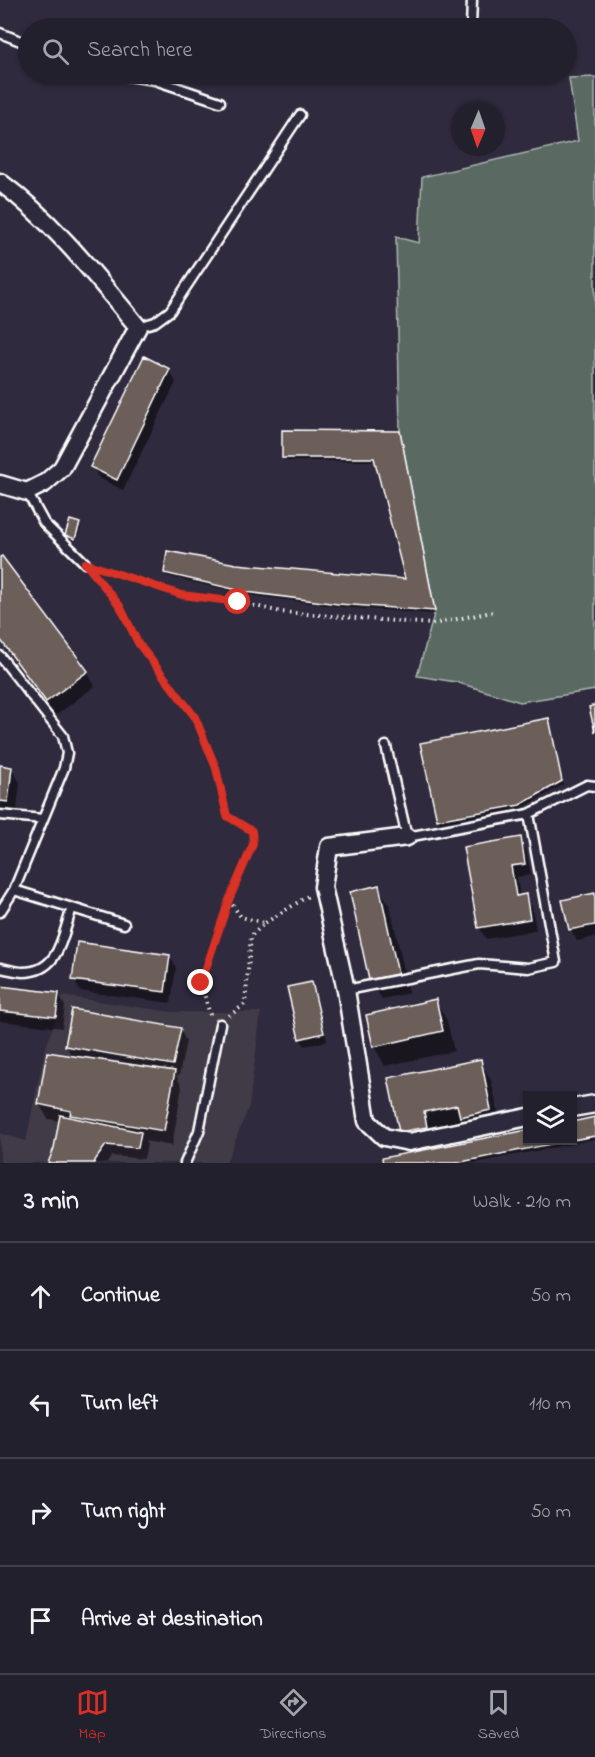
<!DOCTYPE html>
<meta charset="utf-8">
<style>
:root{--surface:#23202e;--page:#2f2d3a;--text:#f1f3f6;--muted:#a3a3aa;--line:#403e4a;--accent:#d93025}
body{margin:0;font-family:"Indie Flower",sans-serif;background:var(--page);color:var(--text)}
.controls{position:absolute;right:18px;bottom:18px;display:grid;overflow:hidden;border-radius:0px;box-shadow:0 2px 4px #0004}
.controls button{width:54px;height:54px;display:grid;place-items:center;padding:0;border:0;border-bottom:2px solid var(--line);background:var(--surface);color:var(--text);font:30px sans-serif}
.compass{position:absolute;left:451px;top:102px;width:54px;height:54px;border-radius:50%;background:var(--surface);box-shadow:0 2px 4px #0004;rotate:182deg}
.stop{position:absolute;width:18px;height:18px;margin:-14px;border:4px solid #d93025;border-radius:50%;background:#fff}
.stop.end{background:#d93025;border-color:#fff;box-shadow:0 2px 6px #0008}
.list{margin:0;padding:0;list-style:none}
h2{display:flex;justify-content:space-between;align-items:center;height:78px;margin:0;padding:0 24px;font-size:26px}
h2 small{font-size:20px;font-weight:400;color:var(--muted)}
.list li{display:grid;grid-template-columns:39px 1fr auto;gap:18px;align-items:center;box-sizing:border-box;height:108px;padding:0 24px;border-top:2px solid var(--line)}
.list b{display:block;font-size:22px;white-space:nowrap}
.list em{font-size:20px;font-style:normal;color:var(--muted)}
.icon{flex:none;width:33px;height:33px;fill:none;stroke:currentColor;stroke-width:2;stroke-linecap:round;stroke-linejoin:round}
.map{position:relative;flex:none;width:595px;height:1163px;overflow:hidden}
.search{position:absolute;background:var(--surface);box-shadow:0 2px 4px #0004;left:18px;right:18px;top:18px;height:66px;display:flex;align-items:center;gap:15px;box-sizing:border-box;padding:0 21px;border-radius:33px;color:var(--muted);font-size:22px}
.sheet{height:510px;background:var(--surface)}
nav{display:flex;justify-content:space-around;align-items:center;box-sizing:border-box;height:84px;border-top:2px solid var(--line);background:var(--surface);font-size:16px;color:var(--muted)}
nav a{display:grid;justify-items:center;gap:3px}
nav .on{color:var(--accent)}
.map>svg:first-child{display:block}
</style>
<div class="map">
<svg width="595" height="1163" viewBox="0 0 595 1163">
<rect width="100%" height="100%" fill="#2f2a3d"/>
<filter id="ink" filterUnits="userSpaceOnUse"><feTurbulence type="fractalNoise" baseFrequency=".0167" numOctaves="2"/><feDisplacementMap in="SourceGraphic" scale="12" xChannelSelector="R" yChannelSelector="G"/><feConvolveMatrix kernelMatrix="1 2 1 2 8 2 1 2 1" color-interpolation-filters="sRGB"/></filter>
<g filter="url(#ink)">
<path fill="#413a46" d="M63,996L172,1012H261L249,1107L226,1163H0V1133L26,1141L44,1053Z"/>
<path fill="#5a6b63" stroke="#acb5b1" stroke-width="1.5" d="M595,77V690L520,702L456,682L417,676L435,611L400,431L396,237L419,243L422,177L578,141L569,78Z"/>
<path fill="#0007" d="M169,370L176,382L123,490L99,478L92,467Z
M399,432L401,436L435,614L341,607L249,595L167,576L165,573L235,566L406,581L376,461H286L284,458Z
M79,524L81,528L76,541L68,539L66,535Z
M0,559L87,672L95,686L55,716L0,640Z
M548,719L563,785L522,808L440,823L438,819Z
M0,767L12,768L20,783L16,816L0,814Z
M520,839L526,850L531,875L517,877L520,897L525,896L532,907L536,930L486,939L479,927Z
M378,887L390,906L409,993L382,999L370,980L351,893Z
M595,894V937L577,941L571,930L564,902Z
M169,956L176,967L171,1003L80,991L74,980Z
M311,983L315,991L327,1041L305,1046L300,1039L289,988Z
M0,988L58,994L65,1006L62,1028L0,1021Z
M436,1001L447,1021L454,1051L385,1066L374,1046Z
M180,1029L186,1041L179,1076L176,1075L182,1087L172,1146L145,1141L147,1144L144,1159L112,1156L107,1163H49L55,1148L60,1121L48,1119L39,1104L73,1057L66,1046Z
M480,1061L491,1080L502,1130L434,1131L438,1149L528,1140H572V1122L595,1118V1139L475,1163H384L413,1153L400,1132Z"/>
<path fill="#6c5e5a" stroke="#fff" stroke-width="1.5" d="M144,356L170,369L117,480L90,467Z
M282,430L400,431L435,611L338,604L246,592L164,573L167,551L236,564L405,579L374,458H282Z
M70,520L80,523L75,539L65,535Z
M2,556L88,671L46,702L0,639V557Z
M595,705V732L589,707Z
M549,718L562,781L520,805L437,820L420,743Z
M0,765L12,767L8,802L0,801Z
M521,837L525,864L511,866L516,896L526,894L530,919L478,928L463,847Z
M379,885L398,974L369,980L350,892Z
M595,893V925L569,930L562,900Z
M77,942L170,955L165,992L72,980Z
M312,982L324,1033L299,1039L287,987Z
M0,986L59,993L56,1017L0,1011Z
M436,999L443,1031L373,1047L366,1015Z
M72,1009L181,1028L173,1065L65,1046Z
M47,1052L175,1071L164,1131L70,1115L71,1111L38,1104Z
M481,1059L491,1110L460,1117L457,1105L424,1112L427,1127L399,1132L388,1078Z
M60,1115L141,1132L138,1148L106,1145L96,1159L94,1163H48L54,1148Z
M595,1117V1136L572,1140V1122Z
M528,1130V1140H571L456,1163H383L382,1158Z"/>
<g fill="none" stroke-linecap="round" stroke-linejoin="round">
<defs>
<path id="service" d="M471,28L472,0
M0,33L28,44
M115,74L155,80L220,102
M138,327L155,322L170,311L300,115
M27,492L44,523L85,563
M0,656L63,736L67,753L64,768L14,890L0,912
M386,746L407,837L529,814L587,785L595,786
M0,815L43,819
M14,890L124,924
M0,968C7,969 16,972 23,972C60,972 62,936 72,908
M346,990L479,964L528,968L556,962L529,814
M185,1163L199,1131L220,1024"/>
<path id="minor" d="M0,182C54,222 95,275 138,327L62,468L45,483L27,492L0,484
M407,837L329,847L323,887L346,990L367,1121L384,1137L409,1142L528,1117
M572,1108L595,1104"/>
</defs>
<use href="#service" stroke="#fff" stroke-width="13"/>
<use href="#minor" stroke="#fff" stroke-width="21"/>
<path stroke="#fff" stroke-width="4" stroke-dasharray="1.5 4.5" stroke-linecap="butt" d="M97,567L182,595L238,602L281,612L432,624L492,612
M93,573L120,607L138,643L195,717L216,768L227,816L252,831L253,844L229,900L201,983L210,1015
M229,900L241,917L264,923
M229,1016L245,1004L251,936L265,923L308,896"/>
<use href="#service" stroke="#2f2a3d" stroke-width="8"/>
<use href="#minor" stroke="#2f2a3d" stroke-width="16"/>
</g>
</g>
<g fill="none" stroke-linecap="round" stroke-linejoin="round" filter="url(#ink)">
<path stroke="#d93025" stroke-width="8" d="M201,983L229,900L253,844L252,831L227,816L216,768L195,717L138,643L120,606L85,563L182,595L238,602"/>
</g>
</svg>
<div class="controls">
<button><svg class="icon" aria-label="layers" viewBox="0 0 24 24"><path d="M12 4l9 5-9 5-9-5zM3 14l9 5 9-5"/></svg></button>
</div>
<svg class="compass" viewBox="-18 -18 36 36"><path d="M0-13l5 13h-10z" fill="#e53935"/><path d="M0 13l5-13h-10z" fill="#a3a3aa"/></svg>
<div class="stop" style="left:238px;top:602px"></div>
<div class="stop end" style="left:201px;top:983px"></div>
<div class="search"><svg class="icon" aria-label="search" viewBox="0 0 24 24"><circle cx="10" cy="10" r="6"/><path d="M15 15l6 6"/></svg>Search here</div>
</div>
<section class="sheet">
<h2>3 min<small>Walk · 210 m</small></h2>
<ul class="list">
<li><svg class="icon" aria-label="ahead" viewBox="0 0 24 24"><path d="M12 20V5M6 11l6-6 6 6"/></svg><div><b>Continue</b></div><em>50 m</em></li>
<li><svg class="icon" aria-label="left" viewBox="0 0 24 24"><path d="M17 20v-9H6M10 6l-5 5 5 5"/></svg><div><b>Turn left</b></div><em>110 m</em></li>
<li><svg class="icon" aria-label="right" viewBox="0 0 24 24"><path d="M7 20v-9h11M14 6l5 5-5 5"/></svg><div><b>Turn right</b></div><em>50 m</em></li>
<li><svg class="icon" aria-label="arrive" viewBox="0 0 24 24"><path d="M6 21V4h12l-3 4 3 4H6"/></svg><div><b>Arrive at destination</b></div></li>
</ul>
</section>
<nav>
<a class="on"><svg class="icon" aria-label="map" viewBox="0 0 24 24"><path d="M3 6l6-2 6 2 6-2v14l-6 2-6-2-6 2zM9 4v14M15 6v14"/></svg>Map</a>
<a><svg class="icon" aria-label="directions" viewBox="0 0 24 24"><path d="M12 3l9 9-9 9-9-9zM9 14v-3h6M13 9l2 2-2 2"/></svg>Directions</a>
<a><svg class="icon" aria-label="saved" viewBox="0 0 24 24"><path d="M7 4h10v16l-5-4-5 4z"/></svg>Saved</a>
</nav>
